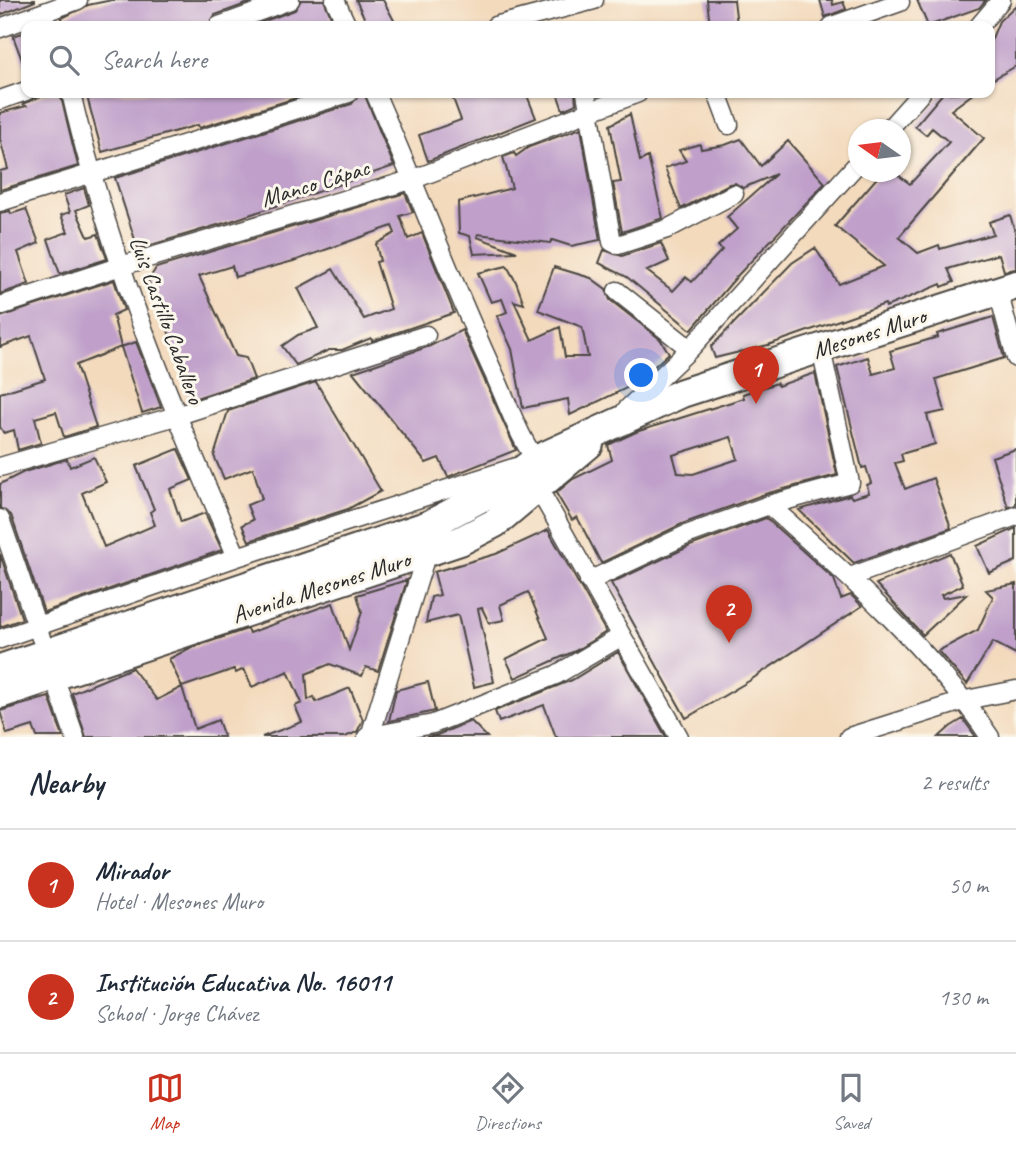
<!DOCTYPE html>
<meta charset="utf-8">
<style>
:root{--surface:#fff;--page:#f6f6f7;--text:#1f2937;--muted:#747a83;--line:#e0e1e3;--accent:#c8321e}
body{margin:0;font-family:Caveat,sans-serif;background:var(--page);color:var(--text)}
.compass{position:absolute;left:848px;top:119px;width:63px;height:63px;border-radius:50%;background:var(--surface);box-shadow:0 2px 5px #0004;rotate:284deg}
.you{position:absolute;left:642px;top:376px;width:24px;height:24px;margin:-18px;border:5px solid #fff;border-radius:50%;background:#1a73e8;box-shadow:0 0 0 10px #1a73e833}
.badge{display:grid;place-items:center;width:46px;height:46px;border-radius:50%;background:var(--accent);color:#fff;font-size:23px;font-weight:700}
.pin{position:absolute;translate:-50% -58px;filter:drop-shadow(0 2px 4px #0008)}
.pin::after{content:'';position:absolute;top:37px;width:24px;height:21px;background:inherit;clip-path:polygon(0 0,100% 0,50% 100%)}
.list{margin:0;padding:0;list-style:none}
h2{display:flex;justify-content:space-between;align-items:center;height:91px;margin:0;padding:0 28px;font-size:30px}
h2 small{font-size:23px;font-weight:400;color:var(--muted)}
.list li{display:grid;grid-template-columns:46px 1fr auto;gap:21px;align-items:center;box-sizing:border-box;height:112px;padding:0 28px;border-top:2px solid var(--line)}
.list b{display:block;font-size:26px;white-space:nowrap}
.list p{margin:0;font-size:23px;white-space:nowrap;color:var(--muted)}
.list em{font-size:23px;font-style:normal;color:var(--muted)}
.icon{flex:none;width:38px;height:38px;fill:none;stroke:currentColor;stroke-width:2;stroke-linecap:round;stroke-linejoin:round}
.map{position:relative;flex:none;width:1016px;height:737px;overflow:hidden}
.search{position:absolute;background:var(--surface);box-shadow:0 2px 5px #0004;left:21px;right:21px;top:21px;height:77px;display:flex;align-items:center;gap:18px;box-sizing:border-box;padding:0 24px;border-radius:14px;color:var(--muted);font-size:26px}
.sheet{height:315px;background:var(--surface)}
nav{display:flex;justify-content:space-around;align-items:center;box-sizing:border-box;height:98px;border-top:2px solid var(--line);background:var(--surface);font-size:19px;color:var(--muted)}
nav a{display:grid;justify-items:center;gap:4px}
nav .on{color:var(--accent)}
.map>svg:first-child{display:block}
</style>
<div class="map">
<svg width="1016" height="737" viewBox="0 0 1016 737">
<rect width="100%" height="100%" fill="#fbf7ec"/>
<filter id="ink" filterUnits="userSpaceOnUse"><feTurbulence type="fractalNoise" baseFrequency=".0143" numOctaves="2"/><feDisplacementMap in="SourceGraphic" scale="14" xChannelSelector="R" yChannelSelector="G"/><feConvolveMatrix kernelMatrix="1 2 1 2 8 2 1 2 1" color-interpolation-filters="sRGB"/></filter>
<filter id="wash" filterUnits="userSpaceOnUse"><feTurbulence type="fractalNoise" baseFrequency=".00686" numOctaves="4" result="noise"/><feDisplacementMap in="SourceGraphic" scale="28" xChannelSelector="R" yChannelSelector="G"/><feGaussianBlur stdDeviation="1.57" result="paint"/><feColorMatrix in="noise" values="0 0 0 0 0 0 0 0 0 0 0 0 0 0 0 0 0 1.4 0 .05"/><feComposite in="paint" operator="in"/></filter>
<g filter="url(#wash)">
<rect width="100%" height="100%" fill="#f3dabd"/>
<g id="blocks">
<path fill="#c0a0ca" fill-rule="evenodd" d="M0,0H35V1L0,15Z
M112,0H257L215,15L208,26H61L62,18L88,5Z
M301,0H324L335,26H251L295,10Z
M356,0H383L397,26H368Z
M707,0H734L737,25L710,26Z
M820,0H832L833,5L843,2L846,9L825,17Z
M917,0H986L979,8L928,26Z
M1016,5V66L990,81V43L999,21Z
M26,32V68H25L13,36Z
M48,93H60L78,166L0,190V171L8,169L0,139V113L26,106L23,104Z
M86,93H312L199,128L198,125L102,152Z
M360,93H364L394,166L231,221L138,249L115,178L352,104Z
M451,93H526L536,118L428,161L419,135L461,120Z
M557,93H575L576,104L563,110Z
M943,93H974L951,110L984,138L899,237L918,253L939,245L940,249L993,234L989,222L1010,215L1016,235V269L1004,271L999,254L948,269L954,282L942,287L941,284L886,307L885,304L768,345L715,358L711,347L792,263L815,248L839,284L884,266L835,226L882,172H894L910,184L949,142L932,128L926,135L915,126Z
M630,114L640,161L648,157L663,218L622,232L613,183L621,182L610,125Z
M581,128L600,240L571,246L552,240L550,243L478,234L477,237L517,252L474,254L470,236L459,233L458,202L512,188L503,157L514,153L516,156L529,147Z
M741,139L761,166L788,141L825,183L738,275L691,330L627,277L599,263L604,250L622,256L661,243L669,261L647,271L673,291L686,277L692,282L722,250L718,246L737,229L727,217L776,174L743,188L735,183L729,184L681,209L665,168L686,161L679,150L700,144L701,149L725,145Z
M84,188L89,205L76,210L88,237L98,234L107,259L60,274L48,239L68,232L61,215L70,212L64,195Z
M405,193L413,212L400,216L408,239L422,233L454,313L372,341L371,338L342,350H329L296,365L282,346L298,335L318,328L298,288L333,269L364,319L391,309L376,262L380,261L376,244L395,233L392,226L297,260L235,277L232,266L199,276L236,356L246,358L254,379L190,400L163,314L148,281L156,268Z
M26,209L39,243L18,252L29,284L0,294V213L10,211L11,214Z
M507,266L516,282L524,304L514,301L532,340L560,327L565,357H588L582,327L538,310L554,267L591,278L606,289L610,300L660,339L669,353L635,384L570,415L568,399L523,408L512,349L497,316L507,312L502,299L491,302L478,273Z
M114,280L124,310L113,315L121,347L76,365L96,427L64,437L56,412L35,418L41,443L18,450L14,430L4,433L0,427V393L45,379L31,336L0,347V317Z
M993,317L1004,358L936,379L945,411L927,415L935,444L901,454L903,461L895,463L905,489L933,478L951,528L854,563L799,510L850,495L852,498L869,493L867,485L871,483L866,467L862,468L837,367L868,357L873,374L895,368L890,351L938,337L937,334Z
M462,330L516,450L448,477L439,458L426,463L353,372L430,346Z
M136,342L161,407L142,413L121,347Z
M815,373L837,475L765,494L682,524L601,563L577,517L572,520L556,493L573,479L612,460L608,445L636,432L744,398L743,394L777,383L778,386ZM731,437L738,459L693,474L678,473L673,455Z
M316,382L381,491L348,509L249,541L242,525L253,520L247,505L262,499L253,468L224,479L214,456L228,411Z
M178,449L192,480L170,489L181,522L205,513L222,550L44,612L11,515L0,508V484L24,472L67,459L70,467L94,457L106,482L82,493L104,547L155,525L150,512L154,509L136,466Z
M1016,449V505L1008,507L992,457Z
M766,518L834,579L841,599L851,595L862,606L749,681L686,718L611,583L690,546Z
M1016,528V561L989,573L977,546Z
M548,530L606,632L575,651L515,678L506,659L548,638L528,592L500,605L504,620L489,623L482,608L478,609L494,682L474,687L458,615L426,623L431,597L440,595L434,572L496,554Z
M950,553L963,585L941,595L943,598L967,594L923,635L876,584Z
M0,554L22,619L0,627Z
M407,580L378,671L366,667L362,676L330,664L306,674L308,700L314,697L316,702L350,688L363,720L357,732L345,737H262L302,722L295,706L302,703L288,671L252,687L244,669L236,673L234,669L182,687L169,659L188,649L247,629L249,633L333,603L349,650L362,612L357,595Z
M1016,584V654L993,642L967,684L938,651L978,630L993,597L986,590Z
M618,652L666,737H556L544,705L499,722L495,711L572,680Z
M132,668L157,700L182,687L195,729L218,720L224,737H86L72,693Z
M428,682L435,711L389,721L396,690Z
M49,697L63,737H37L33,726L7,734L0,711Z
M963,719L976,737H939L950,727Z
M471,721L487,737H426L437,735Z"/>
</g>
</g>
<g filter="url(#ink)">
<use href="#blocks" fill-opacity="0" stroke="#494541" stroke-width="2"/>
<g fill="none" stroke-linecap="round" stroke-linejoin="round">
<defs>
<path id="minor" d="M335,0L347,26
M219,26L290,0
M495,26L594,0
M832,26L900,2
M979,26L1001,0
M0,28L78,0
M71,93C108,254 171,406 237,557
M375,93C417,187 452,284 496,378C509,407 521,443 542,468
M586,93L612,242L618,245L667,229L734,194
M717,93L729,125
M0,100L26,91
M888,130L921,93
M0,202L349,93
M617,291L690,349
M998,291L1016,358
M0,306L121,266L414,179L638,93
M626,410L690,349L858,163
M0,467L176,416L426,335
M538,488L679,737
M769,505C848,575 931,649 990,737
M0,519L41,638
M850,577L1016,516
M589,581L686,535L769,505L850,483L821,349
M0,639L237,557L516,467
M51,668L75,737
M370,736L427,552
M367,737L433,724L556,675L622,636
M849,737L966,700L1016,690"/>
<path id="trunk" d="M0,669L429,525L499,488L536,460L682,393L1016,285
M0,694L460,541L495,523L589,444"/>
</defs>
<use href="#minor" stroke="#494541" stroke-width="21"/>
<use href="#trunk" stroke="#494541" stroke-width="32"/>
<use href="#minor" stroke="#fff" stroke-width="18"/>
<use href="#trunk" stroke="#fff" stroke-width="28"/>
</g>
</g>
<g text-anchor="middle" stroke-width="6" stroke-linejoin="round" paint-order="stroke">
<g font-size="24" fill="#2b2b2b" stroke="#fbf7ec">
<text transform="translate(315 183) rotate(-17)" y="8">Manco Cápac</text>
<text transform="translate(167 320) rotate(70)" y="8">Luis Castillo Caballero</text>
<text transform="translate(869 333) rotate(-18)" y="8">Mesones Muro</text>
<text transform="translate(321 587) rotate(-18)" y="8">Avenida Mesones Muro</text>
</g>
</g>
</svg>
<svg class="compass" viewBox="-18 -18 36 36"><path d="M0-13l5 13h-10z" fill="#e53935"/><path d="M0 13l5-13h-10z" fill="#747a83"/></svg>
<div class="you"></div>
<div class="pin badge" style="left:756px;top:404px">1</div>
<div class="pin badge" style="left:729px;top:643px">2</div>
<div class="search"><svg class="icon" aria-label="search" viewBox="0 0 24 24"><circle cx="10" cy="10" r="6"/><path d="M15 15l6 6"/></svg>Search here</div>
</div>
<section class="sheet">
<h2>Nearby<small>2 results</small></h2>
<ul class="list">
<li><span class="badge">1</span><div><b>Mirador</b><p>Hotel · Mesones Muro</p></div><em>50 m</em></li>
<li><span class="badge">2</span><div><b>Institución Educativa No. 16011</b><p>School · Jorge Chávez</p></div><em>130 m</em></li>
</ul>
</section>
<nav>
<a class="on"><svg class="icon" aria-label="map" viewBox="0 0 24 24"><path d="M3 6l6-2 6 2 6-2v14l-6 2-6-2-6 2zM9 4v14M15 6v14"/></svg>Map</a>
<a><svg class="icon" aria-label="directions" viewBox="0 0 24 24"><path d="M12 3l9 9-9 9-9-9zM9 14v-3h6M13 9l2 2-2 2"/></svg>Directions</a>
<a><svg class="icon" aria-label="saved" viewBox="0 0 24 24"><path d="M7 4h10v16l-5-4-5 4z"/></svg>Saved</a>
</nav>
